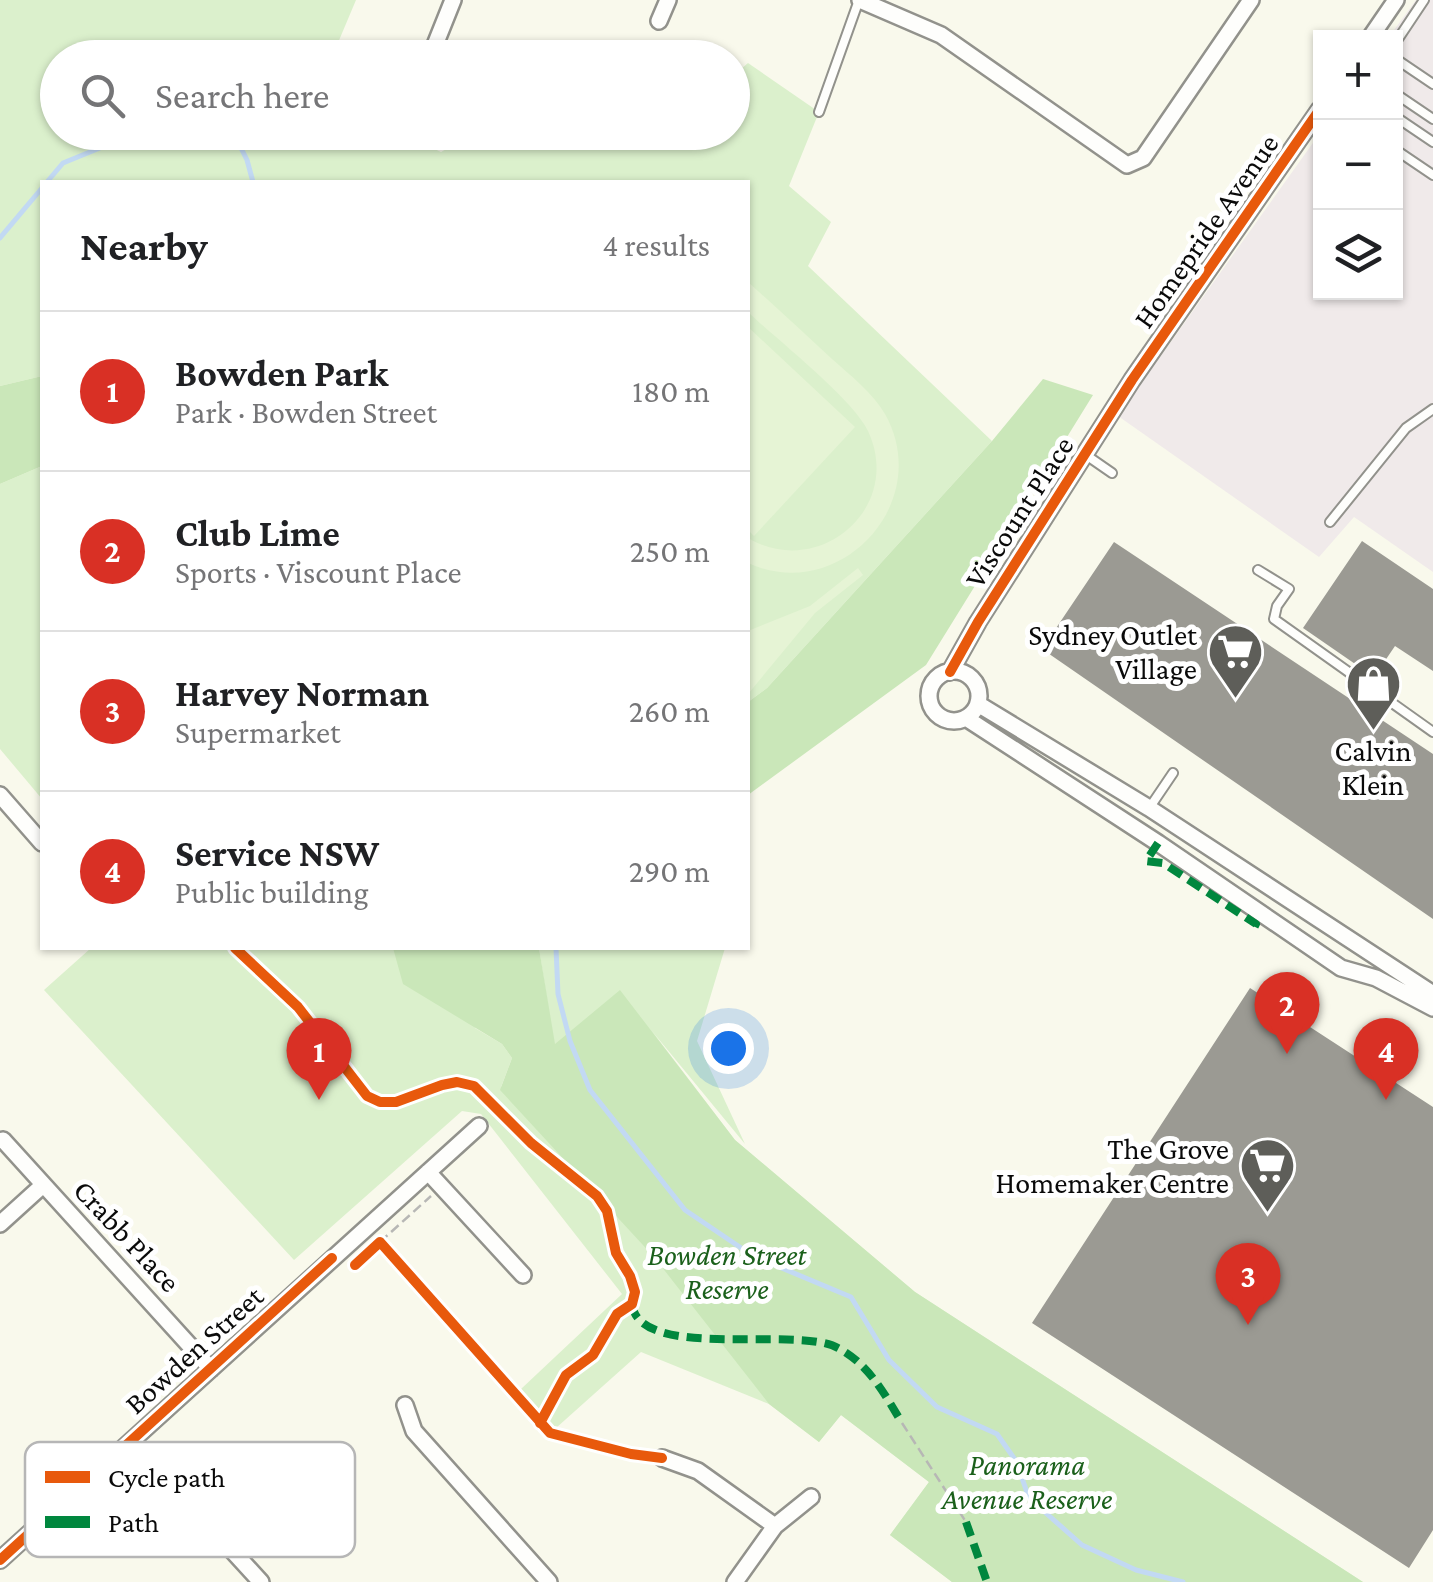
<!DOCTYPE html>
<meta charset="utf-8">
<style>
:root{--surface:#fff;--page:#f6f6f6;--text:#202124;--muted:#757577;--line:#e0e0e0;--accent:#d93025}
body{margin:0;font-family:"Crimson Pro",serif;background:var(--page);color:var(--text)}
.controls{position:absolute;right:30px;top:30px;display:grid;overflow:hidden;border-radius:0px;box-shadow:0 2px 8px #0004}
.controls button{width:90px;height:90px;display:grid;place-items:center;padding:0;border:0;border-bottom:2px solid var(--line);background:var(--surface);color:var(--text);font:50px sans-serif}
.you{position:absolute;left:728px;top:1048px;width:35px;height:35px;margin:-25px;border:8px solid #fff;border-radius:50%;background:#1a73e8;box-shadow:0 0 0 15px #1a73e833}
.badge{display:grid;place-items:center;width:65px;height:65px;border-radius:50%;background:var(--accent);color:#fff;font-size:32px;font-weight:700}
.pin{position:absolute;translate:-50% -82px;filter:drop-shadow(0 2px 5px #0008)}
.pin::after{content:'';position:absolute;top:52px;width:35px;height:30px;background:inherit;clip-path:polygon(0 0,100% 0,50% 100%)}
.list{margin:0;padding:0;list-style:none}
h2{display:flex;justify-content:space-between;align-items:center;height:130px;margin:0;padding:0 40px;font-size:42px}
h2 small{font-size:32px;font-weight:400;color:var(--muted)}
.list li{display:grid;grid-template-columns:65px 1fr auto;gap:30px;align-items:center;box-sizing:border-box;height:160px;padding:0 40px;border-top:2px solid var(--line)}
.list b{display:block;font-size:38px;white-space:nowrap}
.list p{margin:0;font-size:32px;white-space:nowrap;color:var(--muted)}
.list em{font-size:32px;font-style:normal;color:var(--muted)}
.icon{flex:none;width:55px;height:55px;fill:none;stroke:currentColor;stroke-width:2;stroke-linecap:round;stroke-linejoin:round}
.map{position:relative;flex:none;width:1433px;height:1582px;overflow:hidden}
.search{position:absolute;background:var(--surface);box-shadow:0 2px 8px #0004;left:40px;top:40px;width:710px;height:110px;display:flex;align-items:center;gap:25px;box-sizing:border-box;padding:0 35px;border-radius:55px;color:var(--muted);font-size:38px}
.panel{position:absolute;background:var(--surface);box-shadow:0 2px 8px #0004;left:40px;top:180px;width:710px;height:770px;border-radius:0px}
.map>svg:first-child{display:block}
</style>
<div class="map">
<svg width="1433" height="1582" viewBox="0 0 1433 1582">
<rect width="100%" height="100%" fill="#f9f9ec"/>
<path fill="#f0eaea" d="M1416,0H1433V572L1354,517L1319,557L1118,416L1320,133V292H1396V38L1389,37Z"/>
<path fill="#dbf0cc" d="M0,0H356L332,57L58,58V132L401,133L441,152L475,133L732,132L733,76L748,63L819,112L789,186L831,222L808,266L992,441L767,688L748,702V182H42V376L0,386Z
M42,466V799L0,749V484Z
M91,948H454L475,1028L502,1044L512,1058L501,1087L554,1045L539,948H725L697,1041L745,1144L652,1031L735,1140L915,1292L1363,1582H952L890,1535L929,1482L841,1415L819,1442L769,1404L641,1352L556,1428L521,1389L622,1294L481,1114L462,1111L294,1260L44,990Z"/>
<path fill="#cae7b9" d="M42,376V466L0,484V386Z
M1043,379L1093,395L926,665L748,795V702L767,688L992,441Z
M393,948H539L555,1044L620,990L735,1140L915,1292L1363,1582H952L890,1535L929,1482L841,1415L819,1442L769,1404L654,1257L500,1090L512,1058L502,1044L403,984Z"/>
<path fill="#e6f4d5" d="M748,282C776,307 804,333 832,359C851,376 872,392 885,414C935,503 839,605 748,563V538C819,580 904,508 868,431C852,398 777,340 748,312Z
M748,327L855,427L754,536L748,530Z
M858,568L863,575L815,613L748,694V631L810,606Z"/>
<g fill="none" stroke-linecap="round" stroke-linejoin="round">
<path stroke="#c2d9f3" stroke-width="5" d="M233,132L247,160L253,182
M47,182L63,163L139,132
M0,238L42,188
M556,948L558,994L570,1041L590,1090L685,1210L753,1256L851,1297L889,1360L937,1407L997,1434L1016,1461L1029,1498L1082,1545L1136,1570L1183,1582"/>
</g>
<path fill="#9b9a93" d="M1362,541L1433,589V671L1395,646L1374,677L1303,628Z
M1114,542L1433,754V919L1042,649Z
M1250,988L1433,1107V1530L1409,1568L1032,1323Z"/>
<g fill="none" stroke-linecap="round" stroke-linejoin="round">
<defs>
<path id="lane" d="M1396,42L1424,0
M1396,59L1433,84
M1396,94L1433,119
M819,112L859,0
M1396,117L1433,142
M1396,150L1433,175
M1086,455L1112,473
M1330,522L1406,428L1433,409
M1258,570L1289,589L1277,606L1274,619L1433,732
M1150,807L1173,773"/>
<path id="street" d="M860,0L941,35L1127,165L1143,158L1251,0
M659,21L668,0
M1370,38L1396,0
M433,50L453,0
M929 696a25 25 0 1 1 50 0a25 25 0 1 1-50 0Z
M950,672L978,622L1132,380L1320,109
M978,704L1149,808L1433,994
M966,718L1158,843L1341,968L1376,978L1433,1008
M0,795L42,843
M3,1140L211,1369
M428,1172L523,1275
M0,1224L43,1185
M405,1405L414,1431L549,1582
M132,1441L261,1582
M662,1458L698,1471L775,1526
M0,1560L479,1126
M735,1582L775,1526L811,1497"/>
</defs>
<use href="#lane" stroke="#92928c" stroke-width="12"/>
<use href="#street" stroke="#92928c" stroke-width="20"/>
<path stroke="#b7b7b5" stroke-width="2.5" stroke-dasharray="10 5" stroke-linecap="butt" d="M380,1242L431,1196
M902,1423L966,1522"/>
<use href="#lane" stroke="#fefefc" stroke-width="8"/>
<use href="#street" stroke="#fefefc" stroke-width="15"/>
<path stroke="#00873e" stroke-width="8" stroke-dasharray="15 8" stroke-linecap="butt" d="M1158,843L1146,861L1163,863L1256,924L1252,932
M632,1304C639,1362 798,1325 838,1348C869,1364 885,1395 902,1423
M966,1522L987,1582"/>
<defs>
<path id="cycleway" d="M950,672L978,622L1132,380L1320,109
M235,948L298,1007L367,1096L380,1102H396L442,1085L457,1082L474,1086L531,1143L597,1196L607,1211L616,1253L630,1276L635,1292L632,1304L617,1314L593,1355L566,1375L540,1423
M355,1265L380,1242L550,1433L631,1454L662,1458
M0,1560L332,1258"/>
</defs>
<use href="#cycleway" stroke="#fff" stroke-width="16"/>
<use href="#cycleway" stroke="#e8590c" stroke-width="10"/>
</g>
<defs>
<symbol id="supermarket-pin" viewBox="-11 -11 22 30"><path d="M0 17L-7.5 6A9.5 9.5 0 1 1 7.5 6Z" fill="#5e5e59" stroke="#fff"/><path d="M-6-5.5h2.5l.6 2H6L4.5 2H-2.5L-4.4-4H-6ZM-1.5 3.2a1.3 1.3 0 1 0 .1 0ZM3 3.2a1.3 1.3 0 1 0 .1 0Z" fill="#fff"/></symbol>
<symbol id="shop-pin" viewBox="-11 -11 22 30"><path d="M0 17L-7.5 6A9.5 9.5 0 1 1 7.5 6Z" fill="#5e5e59" stroke="#fff"/><path d="M-5-2.5h2.3a2.7 3.5 0 0 1 5.4 0H5L5.5 6h-11ZM-1.5-2.5h3a1.5 2.3 0 0 0-3 0Z" fill="#fff"/></symbol>
</defs>
<g fill-rule="evenodd">
<use href="#supermarket-pin" x="1204" y="620" width="63" height="86"/>
<use href="#shop-pin" x="1342" y="652" width="63" height="86"/>
<use href="#supermarket-pin" x="1236" y="1134" width="63" height="86"/>
</g>
<g text-anchor="middle" stroke-width="10" stroke-linejoin="round" paint-order="stroke">
<g font-size="30" fill="#0a0a0a" stroke="#fff">
<text transform="translate(1206 231) rotate(-55)" y="10">Homepride Avenue</text>
<text transform="translate(1019 512) rotate(-57)" y="10">Viscount Place</text>
<text transform="translate(127 1236) rotate(47)" y="10">Crabb Place</text>
<text transform="translate(194 1350) rotate(-42)" y="10">Bowden Street</text>
</g>
<g font-size="30" fill="#0a0a0a" stroke="#fff" text-anchor="end">
<text x="1197" y="645">Sydney Outlet<tspan x="1197" dy="34">Village</tspan></text>
<text x="1373" y="761" text-anchor="middle">Calvin<tspan x="1373" dy="34">Klein</tspan></text>
<text x="1229" y="1159">The Grove<tspan x="1229" dy="34">Homemaker Centre</tspan></text>
</g>
<g font-size="30" font-style="italic" fill="#1b601b" stroke="#fff">
<text x="727" y="1265">Bowden Street<tspan x="727" dy="34">Reserve</tspan></text>
<text x="1027" y="1475">Panorama<tspan x="1027" dy="34">Avenue Reserve</tspan></text>
</g>
</g>
<rect x="25" y="1442" width="330" height="115" rx="15" fill="#fff" stroke="#b6b6b6" stroke-width="2.5"/>
<rect x="45" y="1471" width="45" height="12" fill="#e8590c"/>
<rect x="45" y="1516" width="45" height="12" fill="#00873e"/>
<g font-size="28" fill="#0a0a0a">
<text x="108" y="1487">Cycle path</text>
<text x="108" y="1532">Path</text>
</g>
</svg>
<div class="controls">
<button>+</button>
<button>−</button>
<button><svg class="icon" aria-label="layers" viewBox="0 0 24 24"><path d="M12 4l9 5-9 5-9-5zM3 14l9 5 9-5"/></svg></button>
</div>
<div class="you"></div>
<div class="pin badge" style="left:319px;top:1100px">1</div>
<div class="pin badge" style="left:1287px;top:1054px">2</div>
<div class="pin badge" style="left:1248px;top:1325px">3</div>
<div class="pin badge" style="left:1386px;top:1100px">4</div>
<div class="search"><svg class="icon" aria-label="search" viewBox="0 0 24 24"><circle cx="10" cy="10" r="6"/><path d="M15 15l6 6"/></svg>Search here</div>
<section class="panel">
<h2>Nearby<small>4 results</small></h2>
<ul class="list">
<li><span class="badge">1</span><div><b>Bowden Park</b><p>Park · Bowden Street</p></div><em>180 m</em></li>
<li><span class="badge">2</span><div><b>Club Lime</b><p>Sports · Viscount Place</p></div><em>250 m</em></li>
<li><span class="badge">3</span><div><b>Harvey Norman</b><p>Supermarket</p></div><em>260 m</em></li>
<li><span class="badge">4</span><div><b>Service NSW</b><p>Public building</p></div><em>290 m</em></li>
</ul>
</section>
</div>
